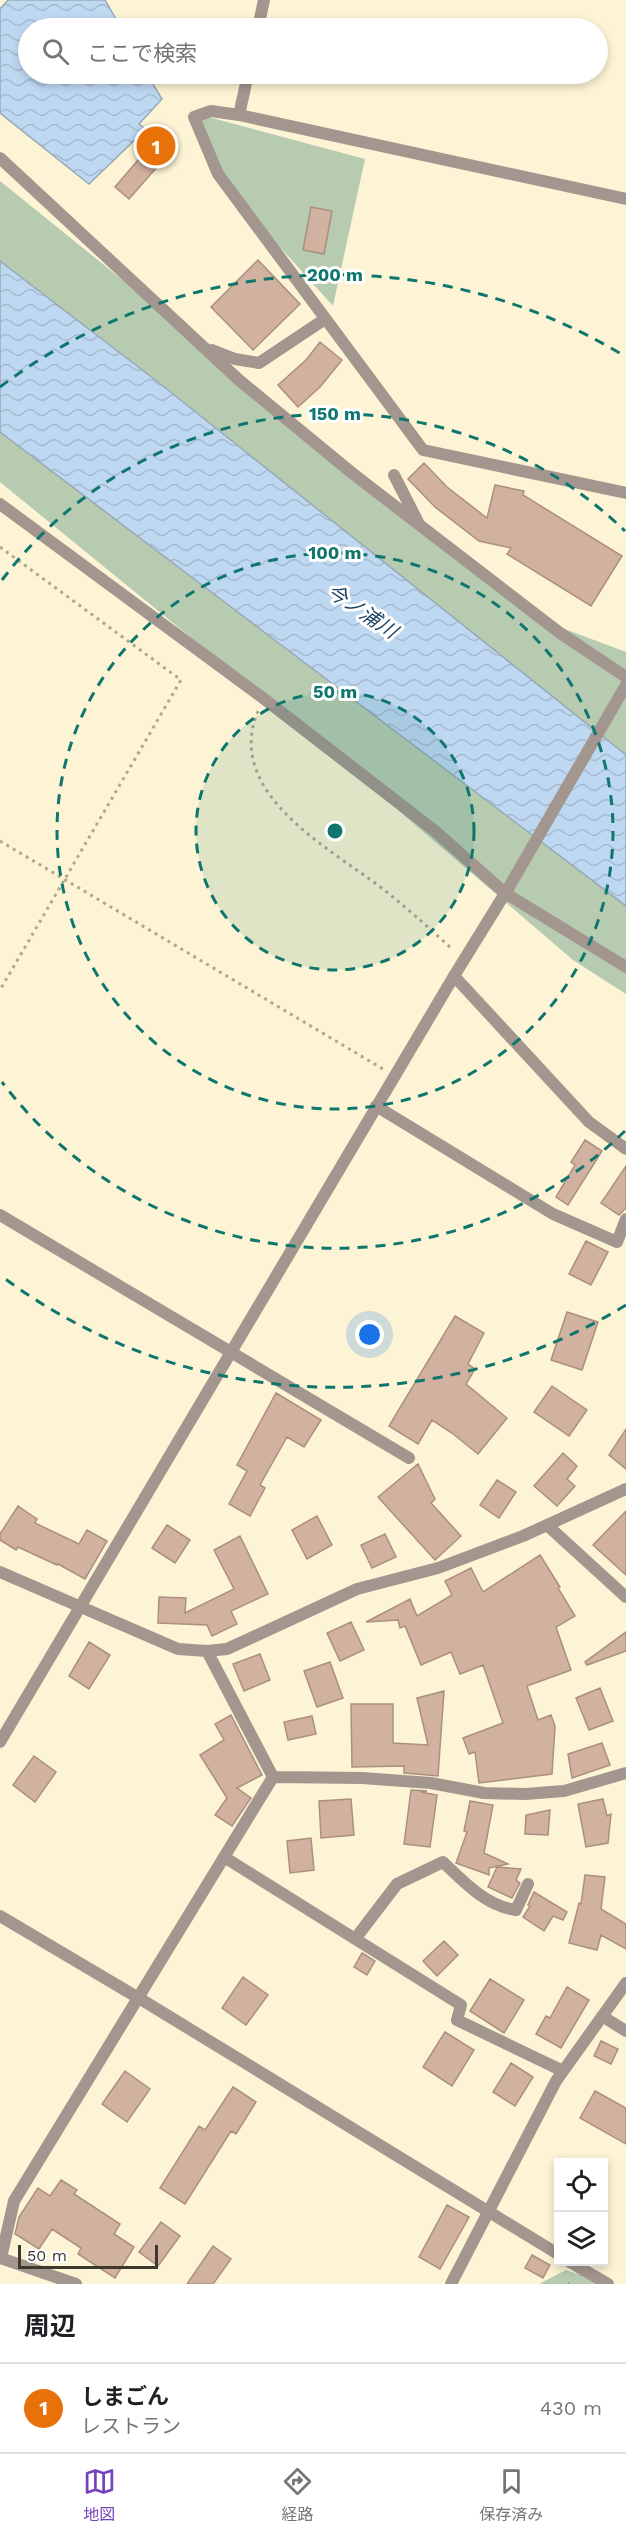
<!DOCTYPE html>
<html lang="ja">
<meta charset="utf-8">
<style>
:root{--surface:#fff;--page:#f2f2f2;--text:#202124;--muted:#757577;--line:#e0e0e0;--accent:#74b}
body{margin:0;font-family:"Work Sans","Noto Sans JP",sans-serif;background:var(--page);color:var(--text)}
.controls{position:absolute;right:18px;bottom:18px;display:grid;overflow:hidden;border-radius:0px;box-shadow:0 3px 9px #0003}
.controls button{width:54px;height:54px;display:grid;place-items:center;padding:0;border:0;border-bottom:2px solid var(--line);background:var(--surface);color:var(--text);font:30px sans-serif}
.scale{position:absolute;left:18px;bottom:15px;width:140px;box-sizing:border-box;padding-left:6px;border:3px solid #3d392d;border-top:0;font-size:16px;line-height:21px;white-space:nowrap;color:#3d392d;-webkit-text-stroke:4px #fff;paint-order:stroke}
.you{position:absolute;left:370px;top:1335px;width:21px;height:21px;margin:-15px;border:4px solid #fff;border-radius:50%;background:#1a73e8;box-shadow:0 0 0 9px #1a73e833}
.badge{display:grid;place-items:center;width:39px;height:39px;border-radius:50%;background:var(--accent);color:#fff;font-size:20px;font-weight:700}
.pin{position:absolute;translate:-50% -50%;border:3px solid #fff;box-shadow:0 2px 6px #0006}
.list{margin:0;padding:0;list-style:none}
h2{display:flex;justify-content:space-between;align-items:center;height:78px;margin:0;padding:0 24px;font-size:26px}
h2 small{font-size:20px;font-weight:400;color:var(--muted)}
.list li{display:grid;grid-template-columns:39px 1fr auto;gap:18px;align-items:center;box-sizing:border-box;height:90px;padding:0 24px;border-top:2px solid var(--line)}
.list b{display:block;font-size:22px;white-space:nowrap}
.list p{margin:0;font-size:20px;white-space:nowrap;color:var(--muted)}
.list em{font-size:20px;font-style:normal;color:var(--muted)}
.icon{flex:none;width:33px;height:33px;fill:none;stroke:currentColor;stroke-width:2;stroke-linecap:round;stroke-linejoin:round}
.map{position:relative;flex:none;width:626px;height:2284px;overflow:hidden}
.search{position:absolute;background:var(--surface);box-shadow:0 3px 9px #0003;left:18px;right:18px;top:18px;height:66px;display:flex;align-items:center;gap:15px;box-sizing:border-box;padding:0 21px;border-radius:33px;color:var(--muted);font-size:22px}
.sheet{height:168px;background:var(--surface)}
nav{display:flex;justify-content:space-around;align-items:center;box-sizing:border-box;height:84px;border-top:2px solid var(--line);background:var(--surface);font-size:16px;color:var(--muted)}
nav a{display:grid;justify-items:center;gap:3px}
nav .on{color:var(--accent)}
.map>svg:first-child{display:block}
</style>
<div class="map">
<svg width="626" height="2284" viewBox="0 0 626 2284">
<defs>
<pattern id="forest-firs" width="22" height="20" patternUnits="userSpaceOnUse" patternTransform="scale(1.5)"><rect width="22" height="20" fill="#b7cbb1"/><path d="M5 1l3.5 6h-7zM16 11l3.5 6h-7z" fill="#96a690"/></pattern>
<pattern id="water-waves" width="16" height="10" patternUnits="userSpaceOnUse" patternTransform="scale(1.5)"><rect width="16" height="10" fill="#bfd8f2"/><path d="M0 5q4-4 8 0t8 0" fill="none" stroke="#a5bad0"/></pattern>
</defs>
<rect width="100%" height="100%" fill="#fcf4d4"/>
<path fill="#b7cbb1" d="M201,115L365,159L333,306L234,196L204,142Z
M0,181L546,622L626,652V994L573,960L308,733L0,482Z"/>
<path fill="url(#forest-firs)" d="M566,2270L608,2284H539Z"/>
<path fill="url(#water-waves)" stroke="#98a8b7" stroke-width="1.5" d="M8,0H105L121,28H28V74H147L162,99L139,124L146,129L89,184L0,113V9Z
M0,261L158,382L626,755V906L0,432Z"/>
<path fill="#d1b19f" stroke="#ac8f7f" stroke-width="1.5" d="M145,152L157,167L129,199L115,187Z
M311,207L332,211L324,254L303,250Z
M258,260L300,304L253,350L211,307Z
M320,342L342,360L320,387L298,407L278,385L306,360Z
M424,463L447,487L487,518L495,485L524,491L523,495L622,556L591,606L507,554L511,548L479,541L435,507L408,479Z
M585,1140L602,1151L568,1205L556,1197L575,1165L571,1162Z
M626,1166V1208L619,1215L601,1203Z
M586,1241L608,1252L591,1285L569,1274Z
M567,1312L598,1322L582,1370L551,1360Z
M455,1316L484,1333L468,1364L475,1369L466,1384L507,1418L478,1454L452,1433L432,1420L418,1444L389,1426Z
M552,1386L587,1410L569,1436L534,1412Z
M276,1393L321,1420L304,1447L287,1437L260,1485L265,1488L250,1516L229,1504L247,1471L237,1465Z
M626,1429V1469L609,1455Z
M563,1453L577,1466L567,1479L575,1486L557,1506L534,1486Z
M418,1464L435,1499L431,1503L461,1536L435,1560L378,1497Z
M497,1480L516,1492L499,1518L480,1505Z
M18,1506L37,1519L35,1523L79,1544L87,1530L107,1541L85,1579L58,1564L57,1565L18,1547L16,1550L0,1540V1534Z
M626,1511V1575L593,1545Z
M317,1516L332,1545L307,1559L292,1530Z
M167,1525L190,1540L175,1563L152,1548Z
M385,1534L396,1557L372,1568L361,1545Z
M240,1536L268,1594L231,1611L237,1624L212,1636L207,1625L158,1623L159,1597L186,1598L185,1613L234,1589L214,1550Z
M540,1555L560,1587L558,1588L575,1616L556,1627L571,1670L527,1686L538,1720L551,1715L555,1726L552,1774L479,1783L475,1752L469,1754L463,1738L503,1723L483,1665L460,1674L451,1652L421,1665L405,1626L400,1628L398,1620L366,1622L410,1599L417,1616L452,1595L445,1581L471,1568L483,1592Z
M351,1622L364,1650L340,1661L327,1633Z
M626,1632V1651L587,1665L585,1662Z
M89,1642L110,1655L89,1689L69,1676Z
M260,1654L270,1680L244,1691L233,1664Z
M330,1662L343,1698L317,1707L304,1671Z
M600,1688L613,1721L589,1730L576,1698Z
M444,1691L438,1776L404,1773V1766L352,1767L351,1704H393V1743L428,1745L417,1698Z
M231,1715L262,1775L237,1788L251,1798L232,1826L215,1815L227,1798L200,1755L224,1740L215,1724Z
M312,1716L316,1734L288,1740L284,1722Z
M602,1743L610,1765L572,1778L568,1754Z
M34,1756L56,1772L35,1802L13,1785Z
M411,1790L427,1791L421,1792L437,1795L430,1847L404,1844Z
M351,1799L354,1835L321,1838L319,1801Z
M603,1799L607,1816L611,1814L608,1843L586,1847L578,1804Z
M470,1801L493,1805L484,1853L508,1864L489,1868V1875L456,1863L467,1832L464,1831Z
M550,1810L548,1835L525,1834L526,1815Z
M311,1838L314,1870L290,1873L287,1841Z
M497,1867L521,1869L516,1880L520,1883L512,1898L488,1887Z
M585,1875L605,1877L601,1909L626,1924V1949L601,1935L597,1950L569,1943L579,1903L581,1904Z
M534,1892L567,1912L563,1920L553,1916L544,1931L523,1917L530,1906L528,1905Z
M444,1941L458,1955L437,1976L423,1961Z
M362,1953L375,1961L367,1975L354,1967Z
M243,1977L268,1995L246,2025L222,2008Z
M490,1979L524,2000L504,2033L470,2011Z
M567,1987L589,2000L561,2048L536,2034L546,2016L550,2018Z
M445,2032L474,2050L452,2086L423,2067Z
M601,2041L618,2049L611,2064L594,2056Z
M511,2063L533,2077L515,2106L493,2092Z
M125,2071L150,2089L127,2122L102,2104Z
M233,2087L256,2102L236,2134L231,2131L185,2204L160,2188L199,2126L205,2130Z
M595,2091L626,2108V2144L580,2118Z
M61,2180L77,2190L74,2194L120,2224L114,2234L134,2247L115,2278L78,2254L81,2248L52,2229L39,2249L15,2234L19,2217L38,2188L50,2196Z
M447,2205L469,2217L440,2269L419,2257Z
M161,2222L180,2236L158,2266L139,2252Z
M213,2246L231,2259L213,2284H187Z
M532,2255L550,2265L543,2278L525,2268Z"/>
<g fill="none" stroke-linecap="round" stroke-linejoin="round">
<path stroke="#afa890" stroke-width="3" stroke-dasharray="3 4.5" stroke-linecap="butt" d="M0,547L181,680L0,990
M258,711C224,792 326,846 379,886C405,906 428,927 452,949
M0,841L383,1069"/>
<path stroke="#a3968f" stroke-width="12" d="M258,28L264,0
M239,115L248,74
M0,158L239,380L352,473L560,633L626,677
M626,199L239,115L211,111L194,117L218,174L423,450L626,493
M212,350L235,359L259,363L325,319
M394,475L418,522
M0,504L263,698L435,831L505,893L626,967
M454,976L589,1122L626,1149
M376,1106L553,1214L617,1242L626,1219
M0,1215L409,1458
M547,1525L626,1597
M0,1572L178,1649L207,1651L227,1649L357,1589L438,1568L523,1536L626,1489
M207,1651L273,1777L362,1778L431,1783L484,1793L525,1794L564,1791L626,1773
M224,1857L461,2005L457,2020L563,2071
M0,1916L147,2003L558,2254
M355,1939L397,1884L443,1862C464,1882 486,1906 516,1910L528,1884
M602,2016L626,2031
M0,2258L76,2284
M1,2258L14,2201L273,1777
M570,2262L608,2284
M451,2284L556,2081L626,1983"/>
<path stroke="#a3968f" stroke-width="12" d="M0,1742L454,976L509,887L626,685"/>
</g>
<circle cx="335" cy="831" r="139" fill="#0f766e" fill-opacity=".12"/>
<g fill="none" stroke="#0f766e" stroke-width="3" stroke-dasharray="10 8">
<circle cx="335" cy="831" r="139"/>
<circle cx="335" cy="831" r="278"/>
<path d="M625 1131A417 417 0 0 1 2 1082M2 580A417 417 0 0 1 625 531"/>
<path d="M626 1305A556 556 0 0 1 0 1275M0 387A556 556 0 0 1 626 357"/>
</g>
<g text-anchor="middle" stroke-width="6" stroke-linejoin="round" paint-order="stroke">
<g font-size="20" font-style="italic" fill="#1f4367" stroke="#fff">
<text transform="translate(362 611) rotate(34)" y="7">今ノ浦川</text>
</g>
</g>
<circle cx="335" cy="831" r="9" fill="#0f766e" stroke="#fff" stroke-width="3"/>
<g font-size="18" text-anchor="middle" font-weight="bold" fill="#0f766e" stroke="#fff" stroke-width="6" stroke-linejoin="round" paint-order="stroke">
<text x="335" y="281">200 m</text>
<text x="335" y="420">150 m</text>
<text x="335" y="559">100 m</text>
<text x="335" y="698">50 m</text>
</g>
</svg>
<div class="controls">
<button><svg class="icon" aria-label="locate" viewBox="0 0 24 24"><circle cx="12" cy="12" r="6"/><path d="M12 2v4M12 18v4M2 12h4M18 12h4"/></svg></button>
<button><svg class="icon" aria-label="layers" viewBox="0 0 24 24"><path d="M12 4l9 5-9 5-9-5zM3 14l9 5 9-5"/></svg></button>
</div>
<div class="scale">50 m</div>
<div class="you"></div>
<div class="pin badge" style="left:156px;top:146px;background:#e8710a">1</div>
<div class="search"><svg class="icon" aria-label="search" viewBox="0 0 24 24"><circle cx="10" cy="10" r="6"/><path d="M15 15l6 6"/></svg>ここで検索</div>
</div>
<section class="sheet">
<h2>周辺<small></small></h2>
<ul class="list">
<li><span class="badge" style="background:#e8710a">1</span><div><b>しまごん</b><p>レストラン</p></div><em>430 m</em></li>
</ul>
</section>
<nav>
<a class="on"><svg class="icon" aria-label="map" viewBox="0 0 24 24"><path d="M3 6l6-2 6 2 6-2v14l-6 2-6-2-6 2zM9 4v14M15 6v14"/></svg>地図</a>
<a><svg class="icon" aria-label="directions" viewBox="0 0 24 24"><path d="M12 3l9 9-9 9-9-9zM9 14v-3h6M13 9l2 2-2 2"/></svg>経路</a>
<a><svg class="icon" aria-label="saved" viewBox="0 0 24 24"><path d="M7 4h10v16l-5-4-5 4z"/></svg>保存済み</a>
</nav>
